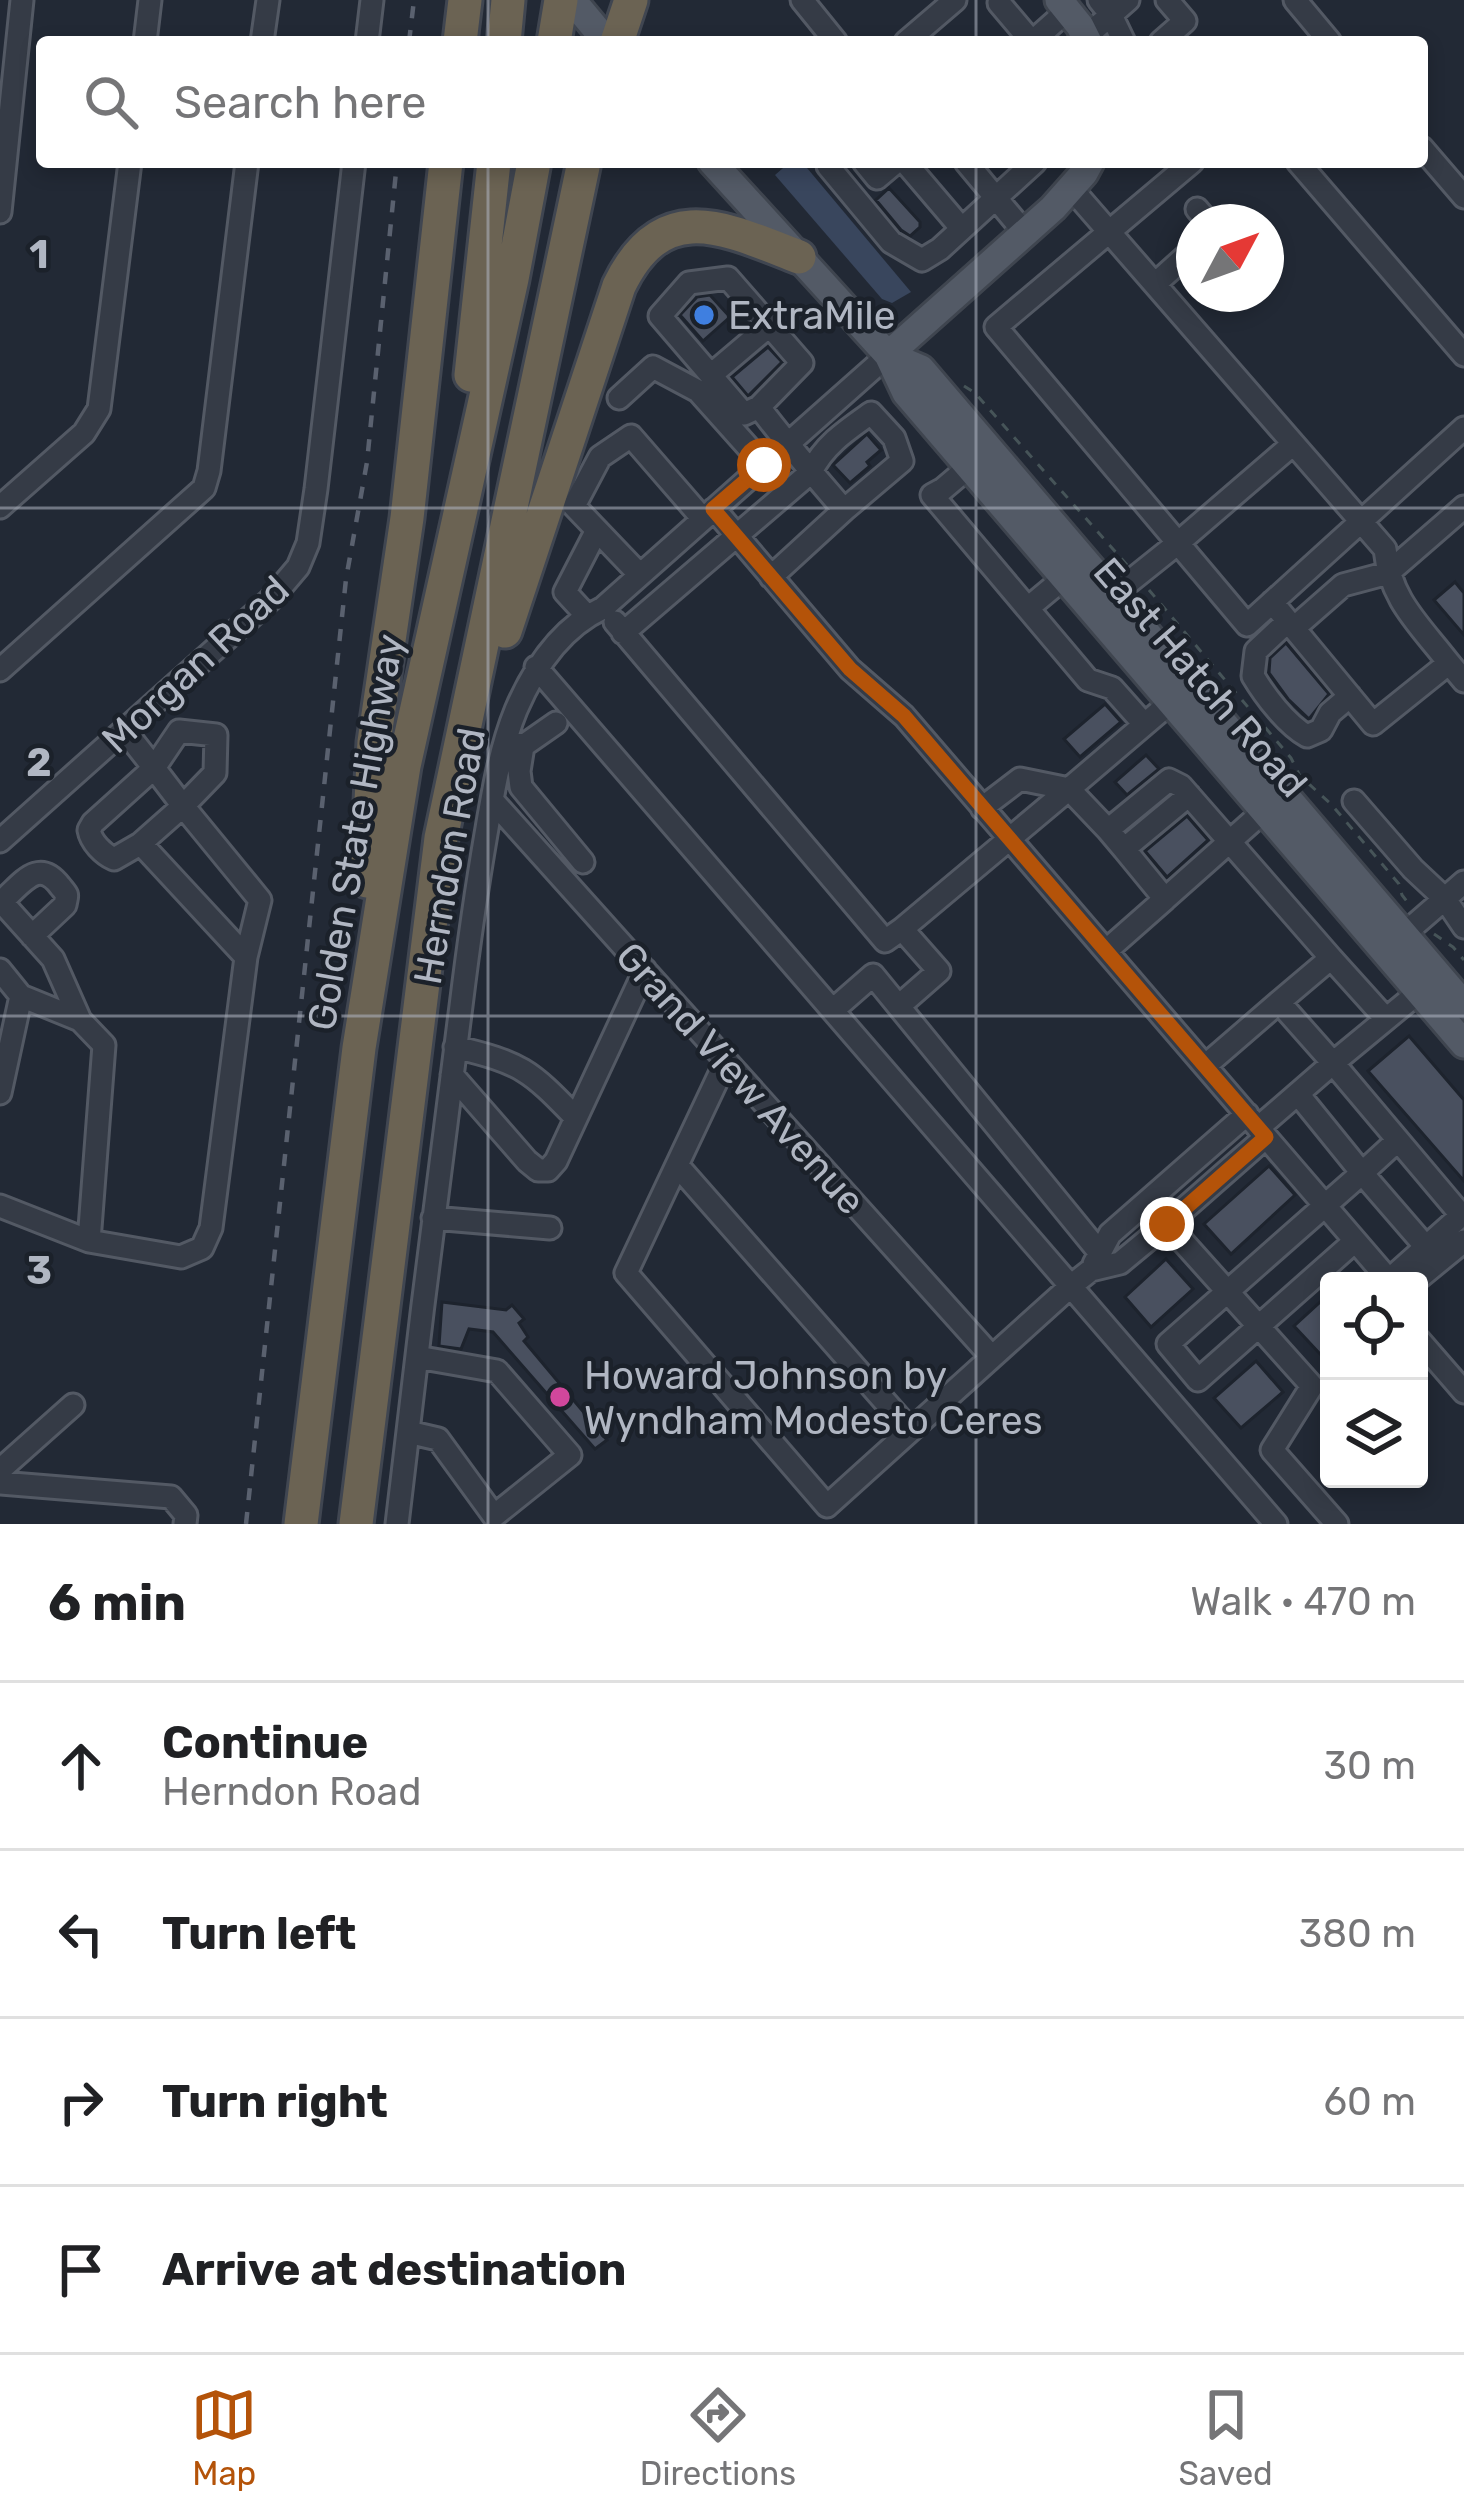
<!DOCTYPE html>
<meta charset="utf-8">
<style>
:root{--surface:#fff;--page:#f6f6f6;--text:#202124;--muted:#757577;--line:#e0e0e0;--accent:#b45309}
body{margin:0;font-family:Rubik,sans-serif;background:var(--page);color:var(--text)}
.controls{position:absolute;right:36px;bottom:36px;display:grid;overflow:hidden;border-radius:12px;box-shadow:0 6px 18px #0003}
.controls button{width:108px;height:108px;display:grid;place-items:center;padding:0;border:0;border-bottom:3px solid var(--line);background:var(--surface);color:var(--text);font:60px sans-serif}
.compass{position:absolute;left:1176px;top:204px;width:108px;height:108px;border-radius:50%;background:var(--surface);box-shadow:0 6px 18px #0003;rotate:49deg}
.stop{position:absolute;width:36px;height:36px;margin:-27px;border:9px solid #b45309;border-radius:50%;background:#fff}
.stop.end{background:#b45309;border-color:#fff;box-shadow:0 3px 12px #0008}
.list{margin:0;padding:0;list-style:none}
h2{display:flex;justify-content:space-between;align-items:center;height:156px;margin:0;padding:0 48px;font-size:51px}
h2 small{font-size:39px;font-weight:400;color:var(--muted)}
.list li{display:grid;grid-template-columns:78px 1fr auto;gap:36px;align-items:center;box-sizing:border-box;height:168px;padding:0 48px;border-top:3px solid var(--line)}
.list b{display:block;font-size:45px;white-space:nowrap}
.list p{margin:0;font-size:39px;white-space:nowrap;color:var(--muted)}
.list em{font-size:39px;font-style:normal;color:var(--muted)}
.icon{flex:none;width:66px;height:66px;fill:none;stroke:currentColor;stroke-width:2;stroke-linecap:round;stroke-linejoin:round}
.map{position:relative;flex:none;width:1464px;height:1524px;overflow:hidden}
.search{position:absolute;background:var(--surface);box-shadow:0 6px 18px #0003;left:36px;right:36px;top:36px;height:132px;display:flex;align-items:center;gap:30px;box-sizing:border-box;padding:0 42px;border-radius:12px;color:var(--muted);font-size:45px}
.sheet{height:828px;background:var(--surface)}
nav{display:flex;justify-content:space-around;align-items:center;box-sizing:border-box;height:168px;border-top:3px solid var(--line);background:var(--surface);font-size:33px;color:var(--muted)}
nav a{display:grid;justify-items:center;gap:6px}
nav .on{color:var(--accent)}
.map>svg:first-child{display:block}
</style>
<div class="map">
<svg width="1464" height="1524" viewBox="0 0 1464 1524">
<rect width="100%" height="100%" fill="#222935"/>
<path fill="#39465d" d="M790,162H802L911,292L892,303L882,299L775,175Z"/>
<path fill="#49505f" stroke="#1d232d" stroke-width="3" d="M889,188L920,222V227L910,236L901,230L876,200Z
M710,295L730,317L703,341L680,315L697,297Z
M768,347L782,362L748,396L732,377Z
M867,434L881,450L867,462L870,466L850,483L833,465Z
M1455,582L1464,593V635L1434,600Z
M1286,643L1329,694L1309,719L1288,699L1269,673L1270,658Z
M1105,704L1121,722L1080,757L1064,739Z
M1146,755L1159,769L1127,795L1115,782Z
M1187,816L1208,840L1167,877L1145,851Z
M1409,1036L1464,1100V1181L1368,1071Z
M1269,1166L1295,1195L1231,1254L1204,1224Z
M1166,1259L1193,1289L1151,1327L1125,1297Z
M1329,1294V1348L1321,1355L1294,1326Z
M442,1302L506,1310L512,1305L524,1319L519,1323L528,1337L524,1341L607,1440L595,1449L493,1332L469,1329L461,1349L439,1346Z
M1256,1361L1283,1392L1241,1428L1214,1398Z"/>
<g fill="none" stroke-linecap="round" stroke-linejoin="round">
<defs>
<path id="minor" d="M802,0L836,42
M1295,0L1330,42
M999,3L1032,42
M1085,37L1111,15L1099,0
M145,42L150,0
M262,42L268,0
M367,42L372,0
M906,42L955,0
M1032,42L1068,10
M1124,42L1111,15L1128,0
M1161,42L1185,21L1167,0
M1422,148L1464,197
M833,162L828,166L891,242L922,260L940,249L1035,162
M864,162L877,178L896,162
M905,162L962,229
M966,162L1025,233
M1192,162L996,327L1247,625L1464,428
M1298,162L1464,355
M1071,188L1385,549C1390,600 1419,624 1449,663
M1197,209L1208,222
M0,212L22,0
M1155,284L1194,249
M711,375L770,325
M619,398L653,367L698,391L764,465
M969,467L943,489L932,495L1088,680L1112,688L1144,724
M0,507L84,433L99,409L130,162
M714,509L850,669L904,716L1389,1280L1464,1213
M640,575L574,506L600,457L631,436L703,519
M771,577L844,510
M1113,595L1178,543L1293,444
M1272,602L1373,724L1449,663L1464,681
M1028,608L1064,578
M587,616L565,592L597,530
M1288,621L1256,651L1253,676C1265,696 1286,724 1307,736L1321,730L1330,713L1350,696
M615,622L885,941L902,929
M1294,628L1343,585L1388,573L1464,507
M623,633L811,472C824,445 847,430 871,413L894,438L902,461L844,510C815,476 786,443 759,407L802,363L728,278L689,283L660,316L744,414L759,407
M536,667L1276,1524
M0,670L204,488L209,471L247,162
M512,742L523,746L556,723
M523,746L519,771L521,787L583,862
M1189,795L1124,849L1165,899L1264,811
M492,800L991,1356
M1354,801L1413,869L1445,899L1464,927
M1108,830L1069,789L1171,702
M0,841L270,600L298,567L308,543L316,489L354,162
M140,844L183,806L154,768L179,731L216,735L215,773L183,806L260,900L246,957
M1124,849L1108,830L1169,780L1181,786L1331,958
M0,900L53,959L80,1020
M1,902C22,884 38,857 60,886C69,897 67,893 65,905L32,936
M1403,935L1464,882
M1106,951L1165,899
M0,970L21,996
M899,1006L939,971L902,929L1069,789L1020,779L982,808
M833,1010L873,975L1100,1253
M1386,1019L1331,958L1279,1002L1333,1063L1419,992
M455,1047C521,1063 529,1069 576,1118
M726,1061L626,1273L827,1506L1072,1285L1091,1270L1120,1263L1167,1224
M1205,1066L1279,1002
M452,1075L527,1161L538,1170H548L556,1161L645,970
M0,1093L21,996L80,1020L104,1045L89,1241
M1298,1094L1362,1173L1398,1140
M1258,1128L1333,1063L1462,1216
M1266,1137L1167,1224L1312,1386L1272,1450L1337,1524
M677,1165L910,1430
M0,1206L89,1241L181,1257L202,1248L211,1228L246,957L145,848L140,844L114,859C103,854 91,842 89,830L93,823L154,768L125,731
M433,1218L550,1228
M1355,1241L1198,1380L1168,1344L1362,1173L1426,1247
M1094,1264L1110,1234L1247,1114
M1415,1281L1464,1241
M1419,1340L1464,1392
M408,1432L438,1439L494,1516L570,1455L497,1371L417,1357
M0,1470L73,1405
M0,1483L171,1497L186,1515L185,1524
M397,1524C417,1351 438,1179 461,1006C468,949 476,892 486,834C493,793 500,749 516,710C534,668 560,628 603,608L888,355"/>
<path id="major" d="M572,0L607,42
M1059,0L1080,26L1088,42
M712,162L888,355L906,393L1464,1044
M888,355L921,369L1464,1005
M888,355L1053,208L1084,173L1090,162"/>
<path id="highway" d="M460,42L465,0
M504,42L508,0
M554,42L561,0
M617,42L631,0
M471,375L494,162
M505,631L619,286C663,195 726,229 799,257
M367,881L374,742L407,518L446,162
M301,1524L359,1048L404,766L512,279L534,162
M356,1524L441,838L584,162"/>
</defs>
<use href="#minor" stroke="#535964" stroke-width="27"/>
<use href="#major" stroke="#3f454f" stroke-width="33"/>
<use href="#highway" stroke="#404651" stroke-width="39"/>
<path stroke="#465458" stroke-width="3" stroke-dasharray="9 9" stroke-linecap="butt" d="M964,386L975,393L1127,565
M1149,590L1291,758L1300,776L1331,804L1399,884L1402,895L1409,904
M1434,934L1453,947L1464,960"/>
<use href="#minor" stroke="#353b46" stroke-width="21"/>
<use href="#major" stroke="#535a66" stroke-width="27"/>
<use href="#highway" stroke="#6b6353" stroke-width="33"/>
<path stroke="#5a616f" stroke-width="4.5" stroke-dasharray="12 12" stroke-linecap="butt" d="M409,42L414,0
M246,1524L346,579L367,462L397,162"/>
</g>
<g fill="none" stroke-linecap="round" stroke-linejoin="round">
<path stroke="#b45309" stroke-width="15" d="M764,465L713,509L850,669L904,716L1266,1137L1167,1224"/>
</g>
<path fill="none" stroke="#b0b6c2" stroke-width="3" stroke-opacity="0.55" d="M488,0V42M976,0V42M488,162V1524M976,162V1524M0,508H1464M0,1016H1464"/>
<circle fill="#3f7fe0" stroke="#1b212a" stroke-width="4.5" cx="704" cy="315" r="12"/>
<circle fill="#d1479c" stroke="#1b212a" stroke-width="4.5" cx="560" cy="1397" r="12"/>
<g text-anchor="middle" stroke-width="9" stroke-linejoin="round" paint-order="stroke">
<g font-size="39" fill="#b0b6c2" stroke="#1b212a" text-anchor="start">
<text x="728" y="329">ExtraMile</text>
<text x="584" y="1389">Howard Johnson by<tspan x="584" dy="45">Wyndham Modesto Ceres</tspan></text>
</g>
<g font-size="39" fill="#b0b6c2" stroke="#1b212a">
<text transform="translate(195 664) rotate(-43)" y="14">Morgan Road</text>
<text transform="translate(1201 677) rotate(49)" y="14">East Hatch Road</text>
<text transform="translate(355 832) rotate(-80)" y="14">Golden State Highway</text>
<text transform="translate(449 856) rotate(-80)" y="14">Herndon Road</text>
<text transform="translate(741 1078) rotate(48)" y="14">Grand View Avenue</text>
</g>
</g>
<g font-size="39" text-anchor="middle" font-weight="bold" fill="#b0b6c2" stroke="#1b212a" stroke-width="9" stroke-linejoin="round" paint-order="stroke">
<text x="39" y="268">1</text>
<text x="39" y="776">2</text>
<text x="39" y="1284">3</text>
</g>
</svg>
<div class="controls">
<button><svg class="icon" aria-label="locate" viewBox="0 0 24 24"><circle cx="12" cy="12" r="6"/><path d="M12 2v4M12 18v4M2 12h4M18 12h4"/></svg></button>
<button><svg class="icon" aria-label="layers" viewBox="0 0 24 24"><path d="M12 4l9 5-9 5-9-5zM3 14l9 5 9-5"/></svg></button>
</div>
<svg class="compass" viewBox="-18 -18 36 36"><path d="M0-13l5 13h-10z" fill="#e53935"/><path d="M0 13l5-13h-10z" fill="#757577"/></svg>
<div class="stop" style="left:764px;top:465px"></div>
<div class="stop end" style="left:1167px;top:1224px"></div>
<div class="search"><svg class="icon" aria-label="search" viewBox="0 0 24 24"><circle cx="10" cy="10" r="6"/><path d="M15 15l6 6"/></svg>Search here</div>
</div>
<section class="sheet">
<h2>6 min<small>Walk · 470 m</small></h2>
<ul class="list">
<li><svg class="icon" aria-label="ahead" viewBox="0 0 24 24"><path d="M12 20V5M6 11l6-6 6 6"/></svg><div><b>Continue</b><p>Herndon Road</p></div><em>30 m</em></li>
<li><svg class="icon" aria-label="left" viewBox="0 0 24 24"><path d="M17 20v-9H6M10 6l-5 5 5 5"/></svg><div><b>Turn left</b></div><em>380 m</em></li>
<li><svg class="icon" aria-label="right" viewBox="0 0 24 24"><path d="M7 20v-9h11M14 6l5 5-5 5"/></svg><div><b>Turn right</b></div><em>60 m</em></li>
<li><svg class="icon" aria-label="arrive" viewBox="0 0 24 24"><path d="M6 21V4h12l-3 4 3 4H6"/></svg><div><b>Arrive at destination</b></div></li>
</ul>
</section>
<nav>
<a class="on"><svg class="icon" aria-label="map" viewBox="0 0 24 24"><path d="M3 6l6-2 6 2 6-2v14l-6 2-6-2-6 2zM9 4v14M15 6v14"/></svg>Map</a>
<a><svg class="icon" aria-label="directions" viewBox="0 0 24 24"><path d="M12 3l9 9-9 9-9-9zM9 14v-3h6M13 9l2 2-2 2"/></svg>Directions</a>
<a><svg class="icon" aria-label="saved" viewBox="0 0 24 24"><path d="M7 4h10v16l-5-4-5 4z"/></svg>Saved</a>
</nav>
